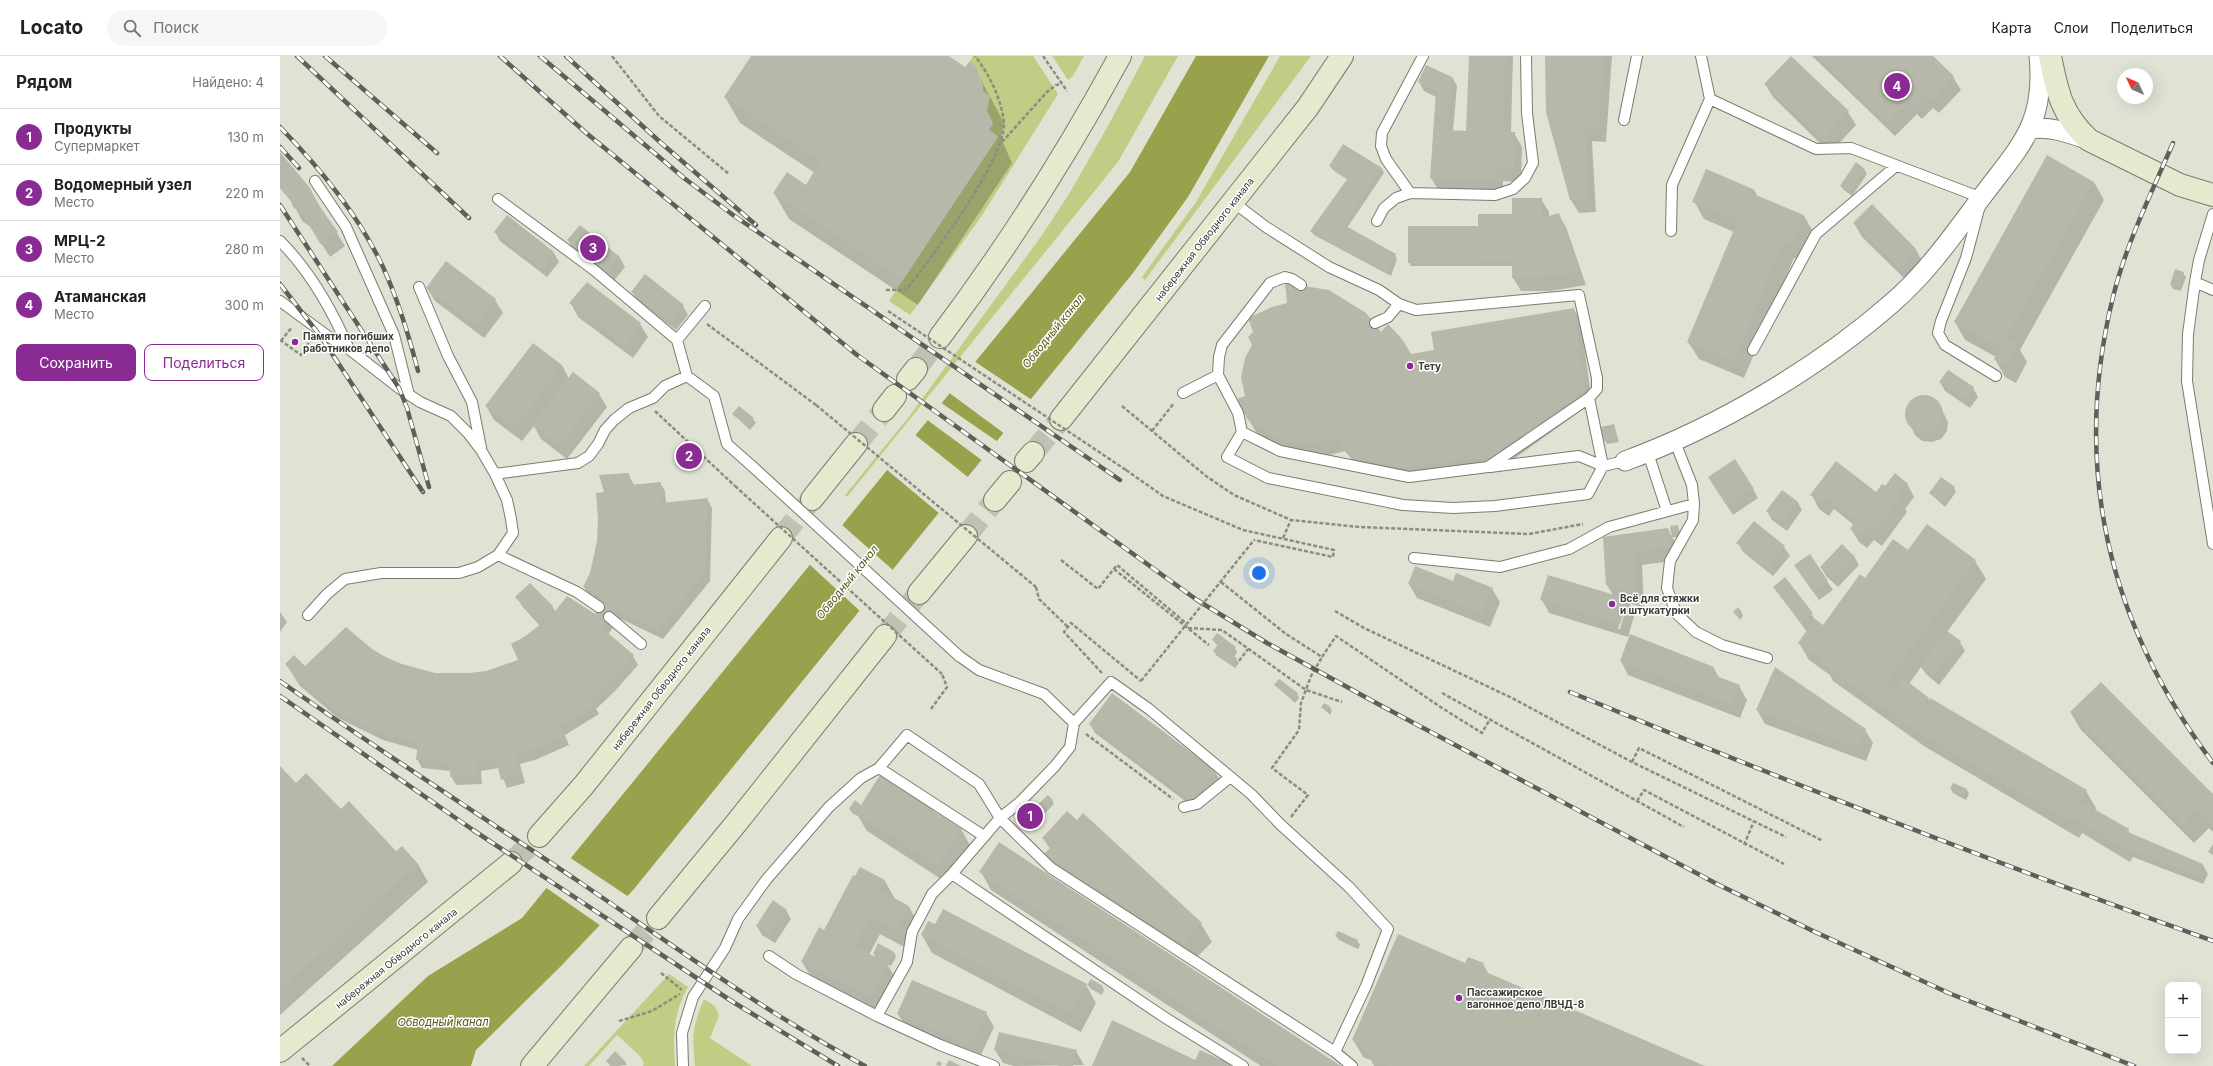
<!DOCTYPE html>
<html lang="ru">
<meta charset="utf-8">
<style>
:root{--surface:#fff;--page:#f6f6f6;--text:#202124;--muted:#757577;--line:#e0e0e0;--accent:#8a2a93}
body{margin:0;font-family:Inter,sans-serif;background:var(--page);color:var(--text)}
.controls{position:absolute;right:12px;bottom:12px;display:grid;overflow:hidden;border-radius:8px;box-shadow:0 4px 16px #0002}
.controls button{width:36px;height:36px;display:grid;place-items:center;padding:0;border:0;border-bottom:1px solid var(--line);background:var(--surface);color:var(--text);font:20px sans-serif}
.compass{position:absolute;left:1837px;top:12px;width:36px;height:36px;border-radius:50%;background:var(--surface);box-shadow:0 4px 16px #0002;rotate:314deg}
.you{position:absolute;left:979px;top:517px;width:14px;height:14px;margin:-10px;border:3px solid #fff;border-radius:50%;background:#1a73e8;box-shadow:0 0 0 6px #1a73e833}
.badge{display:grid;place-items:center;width:26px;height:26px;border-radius:50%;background:var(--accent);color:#fff;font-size:13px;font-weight:700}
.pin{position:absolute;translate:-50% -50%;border:2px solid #fff;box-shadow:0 1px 4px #0006}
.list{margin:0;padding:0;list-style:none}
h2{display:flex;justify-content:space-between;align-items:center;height:52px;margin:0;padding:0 16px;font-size:17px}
h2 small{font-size:13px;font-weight:400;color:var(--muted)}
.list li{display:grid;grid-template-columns:26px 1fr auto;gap:12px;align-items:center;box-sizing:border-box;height:56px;padding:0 16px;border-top:1px solid var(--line)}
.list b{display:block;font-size:15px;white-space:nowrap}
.list p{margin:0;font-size:13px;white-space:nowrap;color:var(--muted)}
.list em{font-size:13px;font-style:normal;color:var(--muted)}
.actions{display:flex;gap:8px;padding:12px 16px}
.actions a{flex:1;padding:9px 0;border:1px solid var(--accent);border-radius:8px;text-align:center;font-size:14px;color:var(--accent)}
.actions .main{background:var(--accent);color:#fff}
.icon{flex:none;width:22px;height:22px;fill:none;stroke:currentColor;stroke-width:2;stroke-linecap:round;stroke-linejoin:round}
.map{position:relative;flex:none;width:1933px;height:1010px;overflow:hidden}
header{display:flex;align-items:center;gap:24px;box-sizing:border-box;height:56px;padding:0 20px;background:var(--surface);border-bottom:1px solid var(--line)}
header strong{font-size:19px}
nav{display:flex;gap:22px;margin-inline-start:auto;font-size:14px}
.search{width:280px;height:36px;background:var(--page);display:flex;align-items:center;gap:10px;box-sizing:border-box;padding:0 14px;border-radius:22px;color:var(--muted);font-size:15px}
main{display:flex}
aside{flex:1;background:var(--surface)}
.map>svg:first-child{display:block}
</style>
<header>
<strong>Locato</strong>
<div class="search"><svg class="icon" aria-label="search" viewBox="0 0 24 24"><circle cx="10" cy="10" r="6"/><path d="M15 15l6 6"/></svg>Поиск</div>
<nav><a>Карта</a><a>Слои</a><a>Поделиться</a></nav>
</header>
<main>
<aside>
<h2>Рядом<small>Найдено: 4</small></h2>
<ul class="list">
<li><span class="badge">1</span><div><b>Продукты</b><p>Супермаркет</p></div><em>130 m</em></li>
<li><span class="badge">2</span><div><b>Водомерный узел</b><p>Место</p></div><em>220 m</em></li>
<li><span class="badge">3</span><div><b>МРЦ-2</b><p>Место</p></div><em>280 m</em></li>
<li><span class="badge">4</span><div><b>Атаманская</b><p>Место</p></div><em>300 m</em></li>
</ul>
<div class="actions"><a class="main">Сохранить</a><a>Поделиться</a></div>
</aside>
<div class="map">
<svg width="1933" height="1010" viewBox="0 0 1933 1010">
<rect width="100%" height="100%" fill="#e0e3d4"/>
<path fill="#c3cc85" d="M693,0H753L778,38L701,161L630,259L609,245L718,81L709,74L713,67L707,55L700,19L690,5Z
M772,0H804L793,20L788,24Z
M865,0H898L838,106L567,441L565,439L628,362L760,182L789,138L829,68Z
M1000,0H1031L865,224L862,221L916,146Z
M389,918L408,931C393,957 393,981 395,1010H363L364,1007L360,1000L337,979L309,1010H304Z
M424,943L435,950L439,960L430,982L472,1010H415C412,979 412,972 424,943Z"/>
<path fill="#99a14d" d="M916,0H989L908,141L853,217L354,833L281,910L196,994L191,1010H52L148,920L242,862L850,116Z"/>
<path fill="#e0e3d4" d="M694,305L752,344L725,378L668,336Z
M660,346L718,386L703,405L646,363Z
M634,378L689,422L660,458L606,413Z
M561,468L614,515L581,556L528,507Z
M289,801L349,841L321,870L265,831Z"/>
<path fill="#0003" fill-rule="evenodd" d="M472,0H667L699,20L724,67L721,82L732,107L638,249L509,163L494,137L526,130L535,117L460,67L445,41Z
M1190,0H1233L1231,77H1234L1242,91L1241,126L1223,125V137L1159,135L1151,122L1156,41L1144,35L1139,26L1172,21L1177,30L1173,75L1187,76Z
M1266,0H1332L1326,86L1312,85L1316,156L1299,157L1291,144Z
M1532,0H1652L1673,21L1681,34L1659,57L1653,52L1642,63L1637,58L1615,80Z
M1511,1L1568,56L1576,69L1550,97L1493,41L1485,28Z
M1063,90L1102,113L1104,117L1067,172L1115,199L1117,203L1111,220L1034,179L1031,175L1068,124L1053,114L1050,110Z
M0,98L29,133L65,190L50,201L31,171L22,165L14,149L0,132Z
M1584,113L1587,118L1572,140L1564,134L1561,130Z
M1814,126L1824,144L1740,294L1747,306L1736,327L1725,321L1715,303L1716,301L1685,284L1675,266Z
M1474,134L1478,141L1524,160L1534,177L1522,205L1514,202L1464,322L1419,303L1408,286L1454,176L1424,163L1414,145Z
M1261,143L1269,156V161L1278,158L1286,171L1306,229L1270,235H1241L1233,222V210H1131L1129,206L1199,171L1233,159Z
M227,161L274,197L279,206L267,221L220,185L215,176Z
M1574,167L1636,194L1644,208L1627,225L1582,181Z
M301,171L340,202L345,211L333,226L293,193L288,184Z
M1903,217L1906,221L1901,235L1893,233L1891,229Z
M147,232L215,244L223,257L204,282L155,245Z
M352,236L403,250L408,259L396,274L357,244Z
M291,247L360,268L368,281L353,302L298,261Z
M1294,253L1301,267L1312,347L1220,413L1135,425L1082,416L1065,395L1042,401L996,391L976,376L968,362L1101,277L1130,299L1155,294Z
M282,309L289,323L319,338L327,351L287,403L261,383L254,370L242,385L214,364L206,350Z
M1660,326L1693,332L1698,341L1690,352L1665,335Z
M1643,340L1652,342L1659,348L1668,366L1667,375L1661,383L1652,386L1642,385L1635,379L1626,360L1628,351L1634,344Z
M453,358L473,363L476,367L470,374Z
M1334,369L1339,386L1327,388L1325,384Z
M406,391L420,406L414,413L400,398Z
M348,418L354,429L380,427L385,435L386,448L427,443L432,452L430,525L383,583L339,562L328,579L353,600L358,609L334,636L316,653L319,658L285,679L289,689L255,704L240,708L245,727L227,732L219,712L201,715L202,728L176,729L171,720V715L142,712L137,703L138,694L103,684L58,662L20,630L6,608L25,612L91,594L122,609L155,618H189L206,616L239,605L245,582L260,570L242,550L237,541L272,550L276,556L315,560L323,547L309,540L304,531L311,517L318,486L325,436Z
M1627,427L1634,441L1625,453L1627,456L1602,490L1594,484L1587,492L1579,486L1571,473L1574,469L1554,453L1549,460L1539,453L1532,439L1597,437L1605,432Z
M1434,430L1473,433L1478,442L1453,459Z
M1674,432L1676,436L1665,451L1650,437Z
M1517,445L1522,454L1507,475L1492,464L1487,455Z
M1474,467L1504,491L1510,500L1493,520L1463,496L1458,487Z
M1398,470L1401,481H1392L1391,471Z
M1647,470L1695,505L1706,523L1667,576L1680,586L1685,595L1659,629L1646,618L1641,611L1629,628L1650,645L1806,735L1816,752L1815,754L1848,774L1850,778L1923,809L1928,818L1923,828L1853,801L1850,806L1802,777L1799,782L1644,690L1553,625L1550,619L1529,604L1519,587L1527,576L1494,531L1505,523L1537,566L1543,571L1585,523L1629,495Z
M1388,473L1395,486L1398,504L1362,509L1364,552L1349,547L1355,557L1348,581L1269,557L1262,544L1333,539L1327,529L1324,482ZM1344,552H1346L1340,573H1338Z
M1562,489L1574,500L1579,509L1558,531L1546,520L1541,511Z
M1530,500L1553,534L1539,544L1521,518Z
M1173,527L1212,533L1220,546L1210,571L1137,542L1129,528Z
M0,556L7,566L0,576Z
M1454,556H1461L1463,560L1460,564Z
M933,584L955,592L957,596L954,601L959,607L955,612L936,599L934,595L938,590Z
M1341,605L1433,611L1440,623L1459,630L1467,644L1460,662L1348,619Z
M995,629L1017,638L1019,642L1015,647Z
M1050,651L1052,655L1050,659L1043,652Z
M1477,654L1585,674L1593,687L1586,705L1485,668Z
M1791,657L1933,740V776L1929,772L1914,787L1801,674Z
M810,668L935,716L940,724L917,754L815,677Z
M0,711L16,728L61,754L116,797L138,808L148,826L0,959Z
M1673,728L1687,734L1689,738L1686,744L1673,737L1671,733Z
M632,742L650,750L653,755L681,773L691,791L667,827L587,775L578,760L572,757L570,753Z
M772,744L774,748L748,775L740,765Z
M803,758L921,868L932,886L913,905L776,816L766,798L770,793L763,782L797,765Z
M580,812L605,825L615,843L629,851L639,869L626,892L600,878L589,899L596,903L594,898L614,896L616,901L611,910L607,908L618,926L601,959L532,923L522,906L545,875Z
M701,816L1059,1010H981L711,834Z
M506,854L511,863L495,887L482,879L477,870Z
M642,879L806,929L816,947L801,976L652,897Z
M1056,880L1077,885L1080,889L1078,893L1059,884Z
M1186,908H1203L1209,919L1422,1010H1094L1091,1004L1084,1002L1073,984Z
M808,929L822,930L824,934L822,939L811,933Z
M706,957L714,971L699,1003L626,971L618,958Z
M715,994L796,995L804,1009L734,1010L723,1007Z
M327,1005H345L347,1009L330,1010Z"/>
<path fill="#b6b8aa" d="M471,0H669L685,11L690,5L696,11L703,27V35L710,40L707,55L713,67L709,74L718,80L623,224L493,137L507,116L526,129L540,105L444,41Z
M1189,0H1226L1223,76H1235L1234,113L1216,112V124L1150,122L1156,35L1138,26L1146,9L1172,21L1167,74L1186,75Z
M1265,0H1324L1319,73L1305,72L1309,143L1290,144L1266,56Z
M1511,0L1569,55L1542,84L1484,28Z
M1537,0H1653L1674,20L1651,45L1645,39L1634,50L1629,45L1607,67Z
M1063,88L1102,112L1064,169L1116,198L1108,217L1030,175L1068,122L1049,110Z
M0,96L30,132L39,150L58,176L41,189L22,157L13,151L11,144L0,130Z
M1767,99L1814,126L1727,281L1738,287L1725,309L1714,303L1720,292L1674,266Z
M1576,106L1585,113L1570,137L1560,130Z
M1426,113L1475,134L1473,138L1524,159L1512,188L1504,185L1454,305L1407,286L1458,164L1412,146Z
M1232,142H1262V162L1279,157L1300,215L1262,222H1232V206L1128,207V170H1198V158H1232Z
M1592,148L1637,194L1619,212L1573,167Z
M227,159L274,196L262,213L214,176Z
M300,169L340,201L327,218L287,184Z
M166,205L216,243L196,269L146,232Z
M1895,213L1904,216L1899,232L1890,229Z
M365,218L404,249L390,266L351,236Z
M307,226L361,267L345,290L289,247Z
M1005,227L1049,234L1086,257L1101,276L1108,268L1122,283L1131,298L1154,294L1151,276L1294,252L1305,334L1213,400L1127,412L1073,402L1056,382L1034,388L1008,387L987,378L967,363L957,343L965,340L961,321L965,302L972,289L968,281L973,276L968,262L992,251L1007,247Z
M253,287L282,309L235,372L205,350Z
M1668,314L1694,331L1685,344L1659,326Z
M293,316L320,337L279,390L252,369Z
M1625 358a19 19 0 1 1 38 0a19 19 0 1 1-38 0Z
M459,350L474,362L467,370L452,358Z
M1334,368L1337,382L1324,385L1321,371Z
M406,390L419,401L411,409L399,398Z
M1455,403L1474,433L1447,450L1428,421Z
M1556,405L1596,436L1602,428L1605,430L1615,417L1627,427L1617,440L1620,442L1594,477L1586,471L1579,480L1570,473L1576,464L1546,441L1541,447L1530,439Z
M349,417L350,429L381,426L382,447L428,442L425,516L378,575L334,553L322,572L354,599L330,627L311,644L315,649L281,670L285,680L250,695L236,699L241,719L221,724L216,703L197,706V720L170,721V707L136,704L138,687L97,676L52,653L14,621L16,619L5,608L14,599L25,610L66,571L92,593L107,602L122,608L155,617H189L206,615L238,604L231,588L244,581L268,563L264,559L258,565L235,541L250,527L273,550L269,554L273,558L287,540L315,558L324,542L303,531L310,517L317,485L318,463L316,437L324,436L319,419Z
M1661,421L1675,431L1662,447L1649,437Z
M1502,434L1517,445L1501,467L1486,455Z
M1474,465L1505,490L1488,512L1456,487Z
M1647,468L1696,504L1607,626L1615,632L1623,622L1649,642L1631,672L1542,607L1543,605L1518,587L1535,563L1543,569L1580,518L1585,522L1613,483L1628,494Z
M1398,469L1399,477H1391L1390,470Z
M1388,472L1391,491L1355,496L1357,539L1326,529L1323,481Z
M1562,488L1574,500L1553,523L1540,511Z
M1530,498L1548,525L1533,536L1514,509Z
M1135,510L1173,525L1176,517L1213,532L1202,558L1128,528Z
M1268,519L1348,543L1340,568L1260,544Z
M1505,521L1533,557L1521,567L1493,531Z
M1458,551L1462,556L1457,560L1453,556Z
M1667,575L1681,585L1653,620L1639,610Z
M937,577L956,591L951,598L957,602L952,609L933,595L938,588L932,584Z
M1350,578L1434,611L1431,618L1460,629L1452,649L1340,605Z
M1495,611L1586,673L1578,692L1476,654Z
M999,623L1018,637L1013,643L994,629Z
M1821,626L1933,738V769L1918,754L1903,769L1790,656Z
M832,637L936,715L912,746L809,668Z
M1650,642L1807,734L1800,745L1849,773L1848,776L1923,808L1918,820L1840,790L1791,760L1789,765L1632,673Z
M1044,647L1050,650L1048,655L1041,652Z
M0,710L16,727L26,717L61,753L69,745L116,795L122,790L138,808L0,934Z
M600,719L632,740L633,738L651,749L649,752L682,773L657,810L569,753L575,744L581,749Z
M1673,727L1687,733L1684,740L1670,733Z
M768,739L773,744L745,772L739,765Z
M787,755L797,764L803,757L922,867L903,888L764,798L772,790L762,782Z
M719,786L1061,1010H997L699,816Z
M1933,788V799L1928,796Z
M580,811L605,824L601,833L603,836L629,850L616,875L590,861L575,890L608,908L590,942L521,906L539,871L544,874L573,819L575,820Z
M493,844L507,854L489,879L476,870Z
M663,853L807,928L791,958L641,879L648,865L655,868Z
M1058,875L1078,884L1075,890L1055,880Z
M1118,878L1185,907L1188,901L1204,907L1201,914L1425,1010H1107L1091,1002L1083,993L1084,989L1072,984Z
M598,887L614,896L609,907L593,898Z
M811,923L823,930L819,935L807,929Z
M632,924L707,956L692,991L617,958Z
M832,964L915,1004L920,994L951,1008L950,1010H812Z
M719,976L797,994L793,1010H781L714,994Z
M335,995L345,1005L341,1010H331L326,1005Z
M669,1004L681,1010H666Z
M658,1005L662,1007L661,1010L656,1009Z"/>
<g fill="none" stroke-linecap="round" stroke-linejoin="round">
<path stroke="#bfc1b4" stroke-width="22" stroke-dasharray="22 11" stroke-linecap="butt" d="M636,313L660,281
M576,388L604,354
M753,397L781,363
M686,480L715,444
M501,482L532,443
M605,580L639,537
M231,807L259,780
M351,892L378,862"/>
<defs>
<path id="lane" d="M1421,0L1430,43L1536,93L1571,92L1702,142L1686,202L1661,265L1658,277L1665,289L1716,320
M1344,64L1357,0
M35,125L66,171L114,279L129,339
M1130,137L1106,103L1101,90L1102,77L1143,0
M218,143L314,214L397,284
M953,146L986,171L1049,211L1099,234L1119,248L1136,254L1299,239L1317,322V333L1309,342L1208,411L1129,421L1000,395L962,376L958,357L938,319L939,301L942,289L990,227L1005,221L1012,223L1021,229
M1933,158L1919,204L1915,226L1933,234
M1097,165L1104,152L1116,142L1130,137L1215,139L1233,133L1245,122L1253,107L1247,57L1246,0
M1391,175L1392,129L1430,43
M0,185C31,216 52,254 69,293
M1915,226L1908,278L1907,325L1933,488
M139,231L168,300L192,346L201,392
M0,245L49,281L69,293L119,332L140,346L171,360L188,377L201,394L215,418L227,444L231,463L233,477L218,499L198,511L179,517H101L65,523L47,538L28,559
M425,250L397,284L407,320L434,340L447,388L472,410
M1095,267L1108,261L1119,248
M1473,294L1536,178L1616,110
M903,337L938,319
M962,376L947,401L988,422L1123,449L1173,452L1215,450L1308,438L1323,410L1309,342
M1395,386L1412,429L1414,448L1413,464L1390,505L1387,532L1396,557L1416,576L1442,589L1487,602
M1368,397L1387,455
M1210,411L1299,400L1323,410L1345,405
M215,418L298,407L309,400L318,388L325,374L334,364L349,352L373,342L385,330L407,320
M218,499L297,536L319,551
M1134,502L1220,511L1289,493L1329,471L1414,448
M329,561L361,588
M679,600L699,614L764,638L794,667
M599,712L704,780
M904,751L917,748L949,722
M489,900L516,918L597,960L627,906L632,876L652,838L672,818
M597,960L660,989L714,1010
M403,1010L402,977L413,941L445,892L458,863L486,824L549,751L581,722L599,712L627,679L699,728L720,762L771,812L1055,996L1072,1010
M963,1010L884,961L672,818L720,762L739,747L775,710L790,691L794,667L831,626L869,653L971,738L1001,769L1069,831L1108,873L1086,930L1055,996"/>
<path id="street" d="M1750,73C1771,70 1789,77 1809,84
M1345,405C1438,371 1538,312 1612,247C1647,217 1674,178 1701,142C1739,91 1766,69 1759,0"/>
<path id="secondary" d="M1770,0C1777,35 1781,58 1809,84L1900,129L1933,139
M660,281C727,192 787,98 840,0
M628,323L636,313
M604,354L615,340
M781,363L1028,51L1062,0
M746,405L753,397
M532,443L576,388
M715,444L730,426
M639,537L686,480
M259,780L304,729L501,482
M378,862L458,765L605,580
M0,995L231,807
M252,1010L351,892"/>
</defs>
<use href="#lane" stroke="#7a7c6f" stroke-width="12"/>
<use href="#street" stroke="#7a7c6f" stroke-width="21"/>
<use href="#secondary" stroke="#7a7c6f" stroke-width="24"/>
<path stroke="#8b8d83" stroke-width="2.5" stroke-dasharray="4 2" stroke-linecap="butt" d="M332,0L379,60L449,118
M763,0L787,35
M722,86L767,36L776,29L782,28
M606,234H626C650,204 726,102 724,67C722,44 709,18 695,0
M427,268L536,349
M0,284L21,299L31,283
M1,285L12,271
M842,350L926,420L954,439L1011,464L1079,471L1249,478L1303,468
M375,355L455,430
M872,375L894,347
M846,414L883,440L963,474L1054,494L1053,501L974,484
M1003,482L1011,464
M781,504L818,533L837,509L907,568
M834,513L929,589
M941,526L1006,578L1042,601L1056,580L1162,652L1202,677L1210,663
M756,531L759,543L788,571
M1055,555L1084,572L1232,642L1352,706L1506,781
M908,572L942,574L1026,634L1062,646
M959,605L968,593
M822,617L784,576L791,567L861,625
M1162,637L1404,771
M651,653L667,631L662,618
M806,678L893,743
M1352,706L1359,692L1543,785
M1357,745L1364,734L1504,808
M1011,761L1028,739L992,712L1019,674L1021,647L1031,620L1042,601
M1464,789L1474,765
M381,917L402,934
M339,965L372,955L400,938
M22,1002L30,1010"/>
<use href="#lane" stroke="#fff" stroke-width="10"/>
<use href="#street" stroke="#fff" stroke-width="19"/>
<use href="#secondary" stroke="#e6e9ce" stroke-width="22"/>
<defs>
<path id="rail" d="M17,0L189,162
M45,0L157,97
M220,0L305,76L577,299L917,544L987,587L1098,648L1437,828L1533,875L1671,938L1854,1010
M260,0L404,122L453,159L840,424
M286,0L380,86L476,169
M0,71C39,111 79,160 103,211C118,244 129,280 138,315
M1893,87C1871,138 1846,188 1833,241C1791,412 1829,568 1933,707
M0,91L19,112
M0,149L119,332L127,352L149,431
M0,228L41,281L143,436
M0,625C98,694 199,758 298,825C392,889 485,956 585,1010
M1290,636C1503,724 1717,808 1933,885
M0,640L193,774L453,946L558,1010"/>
</defs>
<use href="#rail" stroke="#5e5f57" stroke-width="4.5"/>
<use href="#rail" stroke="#fff" stroke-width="3" stroke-dasharray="9" stroke-linecap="butt"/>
<defs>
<path id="lane-bridge" d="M472,410L679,600"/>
</defs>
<use href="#lane-bridge" stroke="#7a7c6f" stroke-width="12" stroke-linecap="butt"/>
<path stroke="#8b8d83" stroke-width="2.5" stroke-dasharray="4 2" stroke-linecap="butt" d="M608,255L846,414
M536,349L756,531
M455,430L662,618
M861,625L974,484"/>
<use href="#lane-bridge" stroke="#fff" stroke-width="10"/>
</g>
<g fill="#8a2a93" stroke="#fff" stroke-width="1.5">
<circle cx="15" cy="286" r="4"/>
<circle cx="1130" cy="310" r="4"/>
<circle cx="1332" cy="548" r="4"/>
<circle cx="1179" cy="942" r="4"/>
</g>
<g text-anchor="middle" stroke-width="3" stroke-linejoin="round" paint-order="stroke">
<g font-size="10" fill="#393a34" stroke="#fff">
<text transform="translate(924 183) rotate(-52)" y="4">набережная Обводного канала</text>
<text transform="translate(381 632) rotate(-52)" y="4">набережная Обводного канала</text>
<text transform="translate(116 902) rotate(-39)" y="4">набережная Обводного канала</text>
</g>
<g font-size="10" font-weight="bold" fill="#393a34" stroke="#fff" text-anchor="start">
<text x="23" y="284">Памяти погибших<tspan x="23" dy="12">работников депо</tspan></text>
<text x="1138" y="314">Тету</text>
<text x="1340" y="546">Всё для стяжки<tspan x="1340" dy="12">и штукатурки</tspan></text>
<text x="1187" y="940">Пассажирское<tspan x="1187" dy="12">вагонное депо ЛВЧД-8</tspan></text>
</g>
<g font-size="11" font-style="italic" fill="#53581a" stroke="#fff">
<text transform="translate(773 275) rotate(-51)" y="4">Обводный канал</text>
<text transform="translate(567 526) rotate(-51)" y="4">Обводный канал</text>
<text x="163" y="970">Обводный канал</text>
</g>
</g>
</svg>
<div class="controls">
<button>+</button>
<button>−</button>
</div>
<svg class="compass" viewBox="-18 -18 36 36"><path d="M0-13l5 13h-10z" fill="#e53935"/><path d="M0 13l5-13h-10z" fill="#757577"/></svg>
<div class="you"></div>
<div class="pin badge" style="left:750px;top:760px">1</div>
<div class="pin badge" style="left:409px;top:400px">2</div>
<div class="pin badge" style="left:313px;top:192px">3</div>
<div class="pin badge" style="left:1617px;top:30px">4</div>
</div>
</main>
